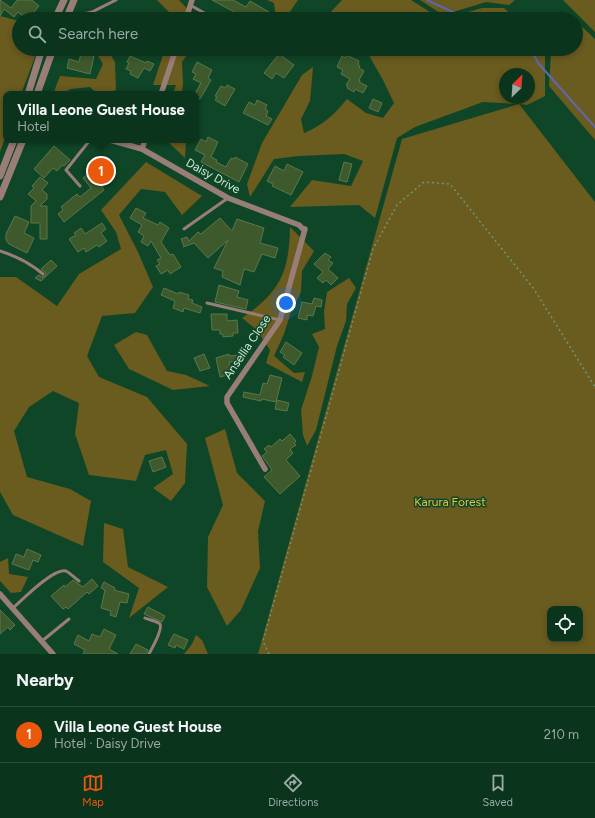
<!DOCTYPE html>
<meta charset="utf-8">
<style>
:root{--surface:#0b341d;--page:#143c26;--text:#f1f3f6;--muted:#9aaaa4;--line:#2b4f3b;--accent:#ea580c}
body{margin:0;font-family:Figtree,sans-serif;background:var(--page);color:var(--text)}
.controls{position:absolute;right:12px;bottom:12px;display:grid;overflow:hidden;border-radius:8px;box-shadow:0 2px 6px #0003}
.controls button{width:36px;height:36px;display:grid;place-items:center;padding:0;border:0;border-bottom:1px solid var(--line);background:var(--surface);color:var(--text);font:20px sans-serif}
.compass{position:absolute;left:499px;top:68px;width:36px;height:36px;border-radius:50%;background:var(--surface);box-shadow:0 2px 6px #0003;rotate:25deg}
.you{position:absolute;left:286px;top:303px;width:14px;height:14px;margin:-10px;border:3px solid #fff;border-radius:50%;background:#1a73e8;box-shadow:0 0 0 6px #1a73e833}
.badge{display:grid;place-items:center;width:26px;height:26px;border-radius:50%;background:var(--accent);color:#fff;font-size:13px;font-weight:700}
.pin{position:absolute;translate:-50% -50%;border:2px solid #fff;box-shadow:0 1px 4px #0006}
.popup{position:absolute;left:3px;top:91px;width:196px;height:52px;box-sizing:border-box;display:grid;place-content:center;border-radius:8px;background:var(--surface);filter:drop-shadow(0 1px 3px #0005);font-size:13px;white-space:nowrap;color:var(--muted)}
.popup b{font-size:15px;color:var(--text)}
.popup::after{content:'';position:absolute;left:50%;top:100%;margin-left:-8px;border:8px solid transparent;border-top-color:var(--surface)}
.list{margin:0;padding:0;list-style:none}
h2{display:flex;justify-content:space-between;align-items:center;height:52px;margin:0;padding:0 16px;font-size:17px}
h2 small{font-size:13px;font-weight:400;color:var(--muted)}
.list li{display:grid;grid-template-columns:26px 1fr auto;gap:12px;align-items:center;box-sizing:border-box;height:56px;padding:0 16px;border-top:1px solid var(--line)}
.list b{display:block;font-size:15px;white-space:nowrap}
.list p{margin:0;font-size:13px;white-space:nowrap;color:var(--muted)}
.list em{font-size:13px;font-style:normal;color:var(--muted)}
.icon{flex:none;width:22px;height:22px;fill:none;stroke:currentColor;stroke-width:2;stroke-linecap:round;stroke-linejoin:round}
.map{position:relative;flex:none;width:595px;height:654px;overflow:hidden}
.search{position:absolute;background:var(--surface);box-shadow:0 2px 6px #0003;left:12px;right:12px;top:12px;height:44px;display:flex;align-items:center;gap:10px;box-sizing:border-box;padding:0 14px;border-radius:22px;color:var(--muted);font-size:15px}
.sheet{height:108px;background:var(--surface)}
nav{display:flex;justify-content:space-around;align-items:center;box-sizing:border-box;height:56px;border-top:1px solid var(--line);background:var(--surface);font-size:11px;color:var(--muted)}
nav a{display:grid;justify-items:center;gap:2px}
nav .on{color:var(--accent)}
.map>svg:first-child{display:block}
</style>
<div class="map">
<svg width="595" height="654" viewBox="0 0 595 654">
<rect width="100%" height="100%" fill="#0f4627"/>
<path fill="#6a5b1f" fill-rule="evenodd" d="M157,0H179L197,19H171V14Z
M267,0H298L285,19H276L274,3Z
M342,0H411L441,19H327V16Z
M420,0H515L509,5L486,2L443,15Z
M563,0H595V32Z
M482,8H504L516,19H444Z
M0,16L19,21V49H38L21,94H6V135L0,152Z
M577,22L595,39V140L549,86L551,52L548,49H576V23Z
M92,49H107L115,62L116,90L107,94H97L90,87L71,89L61,94H53L60,76L96,79L103,64L95,51Z
M165,49H191L182,62L183,83L182,94H173L176,85H153Z
M311,49H545V96L527,105L519,104L595,202V654H258L402,139L519,104L483,102L415,127L397,138L375,218L359,205L290,207L312,180L351,186L363,161L344,154L299,156L274,159L250,197L247,184L262,143L302,75L313,67L310,101L301,119L304,133C323,125 334,115 347,99L366,113L383,118L394,103L383,80L367,52H321L307,53ZM505,74H529V98H505ZM550,609H580V639H550Z
M166,140H186L185,158Z
M146,162L202,196L182,215L165,192L141,189L119,215L138,252L153,287L135,313L102,316L87,356L99,377L147,397L187,444L185,483L171,501L153,488L173,474L166,450L145,455L136,481L89,475L75,434L79,403L53,391L29,407L14,431L27,477L70,489L91,501L83,546L13,515L0,492V277H16L57,306L79,274L121,249L116,232L101,210Z
M290,227L314,251L302,271L301,292L291,312L284,334L274,356L294,373L305,372L302,382L266,363L270,350L257,330L242,318C280,292 289,273 290,227Z
M349,278L356,288L347,304L346,321L337,346L316,430L307,446L303,435L301,410L312,376L319,347L312,334L325,329L324,312L327,292Z
M136,332L147,335L167,371L186,375L210,386L173,390L129,369L114,345Z
M225,429L237,473L265,501L258,531L260,568L241,610L227,626L207,587L208,537L223,505L205,438Z
M104,523L123,529L128,567L168,587L129,618L139,588L103,562Z
M8,558L9,574L28,577L21,592L11,593L0,581V562Z
M196,635L202,640L208,654H184L192,644Z"/>
<g fill="none" stroke-linecap="round" stroke-linejoin="round">
<path stroke="#5c69b0" stroke-width="2" d="M427,0L468,19
M530,49L539,64L595,127"/>
</g>
<path fill="#3e592c" stroke="#5b784a" d="M0,0L11,8L17,0H32L39,6L34,12L36,13L31,19H26L18,12L14,17L4,9L0,16Z
M212,0H233L246,7L250,1L269,12L264,19H250L241,13L240,15Z
M142,12L144,15L149,12L154,19H132Z
M81,53L94,56L90,74L67,68L69,59L79,62Z
M279,54L294,65L284,78L276,73L272,79L264,73Z
M346,55L359,61L358,65L360,66L359,68L364,71L359,80H360L359,82L367,86L363,93L355,89L354,92L347,88L348,86L346,85L350,79L341,74L343,70L337,67L342,56L345,58Z
M130,56L146,63L147,61L154,64L150,71L144,68L138,78L130,74L131,71L126,69L129,63L127,62Z
M197,62L212,70L208,78L211,80L200,99L196,97V92L201,83L193,79L196,74L192,72Z
M227,85L235,89L225,106L215,100L217,97L215,96L221,86L225,88Z
M373,99L382,103L378,112L369,108Z
M257,100L267,105L265,109L268,111L266,116L272,119L268,125L243,113L249,102L255,105Z
M208,137L218,142L211,157L217,160L216,162L226,167L231,158L234,159L235,157L248,164L239,182L201,162L205,155L195,150L201,139L206,142Z
M54,146L70,160L64,166L62,165L57,171L53,168L44,178L34,169Z
M101,157L104,161L107,158L116,168L113,171L116,174L102,187L104,190L64,222L58,214L63,210L61,207L77,194L80,197L91,188L83,178L90,172L87,169Z
M344,162L352,164L347,182L339,180Z
M287,164L303,172L291,195L272,186L273,184L267,181L275,166L284,171Z
M40,177L48,183L42,190L47,194V199L40,206H47V239H40V223H31V206L36,201L28,194L34,188L32,186Z
M136,208L146,213L143,218L158,225L160,222L169,228L161,242L170,255L173,254L181,267L170,274L168,270L161,274L156,266L160,264L157,260L161,258L151,241L148,246L141,242L144,236L138,232L142,225L130,218Z
M15,216L29,222L24,233L34,238L27,253L9,244L6,240V234Z
M220,218L232,231L237,219L264,228L260,243L278,248L275,258L262,254L254,272L244,269L240,285L222,277L223,271L214,268L228,240L208,258L194,243L183,247L184,246L181,239L187,237L189,241L198,232L201,234Z
M102,223L106,229L101,233L107,241L99,247L97,245L86,252L84,248L78,252L69,239L76,235L74,233L81,228L85,234Z
M325,253L331,257L328,260L333,263L328,269L338,278L331,285L326,280L323,283L317,278L323,272L314,264Z
M51,260L57,266L41,281L35,278L39,275L42,277L45,276L46,273L41,269Z
M219,285L239,291L237,297L248,300L246,309L215,302Z
M164,288L178,294L179,292L189,295L188,299L193,300L192,303L202,307L200,313L184,308L183,312L173,308L175,301L161,295Z
M314,298L322,300L321,307L316,306L313,316L307,315V320L298,318L302,302L312,304Z
M211,314H227V321L237,320L238,333H233V336L223,337V334H220V330H212Z
M286,342L302,353L294,365L283,357L285,355L280,352Z
M204,354L210,368L200,371L194,358Z
M229,354V356L240,355V361L229,362L232,371L230,372L231,374L220,377L216,358Z
M270,375L282,378L276,402L262,399L261,401L243,397L244,392L260,395L263,383L267,384Z
M277,400L289,403L287,411L275,409Z
M290,434L296,441L294,443L296,445L290,449L293,453L286,460L300,476L280,494L264,477L272,470L262,456L267,452L264,449L269,445L271,447L280,439L282,441Z
M162,457L166,467L153,472L149,461Z
M27,549L41,555L38,562L33,560L29,570L12,564L16,554L24,557Z
M92,579L98,586L89,594L87,592L68,609L66,607L63,609L51,596L64,585L65,587L73,580L83,587Z
M104,582L115,588L114,590L129,594L127,603L120,602L116,617L110,615L111,611L101,608L105,590L101,588Z
M148,607L165,616L162,622L144,614Z
M0,610L15,625L10,630L8,627L0,634Z
M104,629L116,635L109,649L118,654H83L85,650L74,644L78,635L89,641L92,634L100,637Z
M174,634L188,640L184,649L176,645L175,648L168,645Z
M136,644L148,650L146,654H130Z"/>
<g fill="none" stroke-linecap="round" stroke-linejoin="round">
<path stroke="#6d967d" stroke-width="1.5" stroke-dasharray="2 3" stroke-linecap="butt" d="M269,654L263,641L373,249L397,205L424,182L450,184L534,289L595,387"/>
<path stroke="#997e77" stroke-width="3" d="M190,5L215,19
M67,18L92,12L116,0
M80,186L66,170L90,140
M184,229L228,198
M0,251C16,256 30,263 43,274
M207,303L280,320
M13,608C22,600 54,567 66,571C70,573 75,578 79,581
M145,618C149,620 157,621 160,624C163,630 152,648 149,654
M42,641L69,619"/>
<path stroke="#997e77" stroke-width="5.5" d="M186,19L192,0
M161,94L176,49
M110,140L142,149L228,198L299,225L304,230L305,229L280,320L227,397V403L265,469
M142,149L145,140
M0,594L53,654"/>
<path stroke="#997e77" stroke-width="7" d="M55,19L64,0
M66,19L74,0
M28,94L42,49
M37,94L53,49
M0,176L14,140
M0,197L23,140"/>
</g>
<g text-anchor="middle" stroke-width="3" stroke-linejoin="round" paint-order="stroke">
<g font-size="12" fill="#cde8d4" stroke="#0f4627">
<text transform="translate(213 176) rotate(29)" y="4">Daisy Drive</text>
<text transform="translate(247 347) rotate(-56)" y="4">Ansellia Close</text>
</g>
<g font-size="12" fill="#e4c44a" stroke="#0f4627">
<text x="450" y="506">Karura Forest</text>
</g>
</g>
</svg>
<div class="controls">
<button><svg class="icon" aria-label="locate" viewBox="0 0 24 24"><circle cx="12" cy="12" r="6"/><path d="M12 2v4M12 18v4M2 12h4M18 12h4"/></svg></button>
</div>
<svg class="compass" viewBox="-18 -18 36 36"><path d="M0-13l5 13h-10z" fill="#e53935"/><path d="M0 13l5-13h-10z" fill="#9aaaa4"/></svg>
<div class="you"></div>
<div class="pin badge" style="left:101px;top:171px">1</div>
<div class="popup"><b>Villa Leone Guest House</b>Hotel</div>
<div class="search"><svg class="icon" aria-label="search" viewBox="0 0 24 24"><circle cx="10" cy="10" r="6"/><path d="M15 15l6 6"/></svg>Search here</div>
</div>
<section class="sheet">
<h2>Nearby<small></small></h2>
<ul class="list">
<li><span class="badge">1</span><div><b>Villa Leone Guest House</b><p>Hotel · Daisy Drive</p></div><em>210 m</em></li>
</ul>
</section>
<nav>
<a class="on"><svg class="icon" aria-label="map" viewBox="0 0 24 24"><path d="M3 6l6-2 6 2 6-2v14l-6 2-6-2-6 2zM9 4v14M15 6v14"/></svg>Map</a>
<a><svg class="icon" aria-label="directions" viewBox="0 0 24 24"><path d="M12 3l9 9-9 9-9-9zM9 14v-3h6M13 9l2 2-2 2"/></svg>Directions</a>
<a><svg class="icon" aria-label="saved" viewBox="0 0 24 24"><path d="M7 4h10v16l-5-4-5 4z"/></svg>Saved</a>
</nav>
